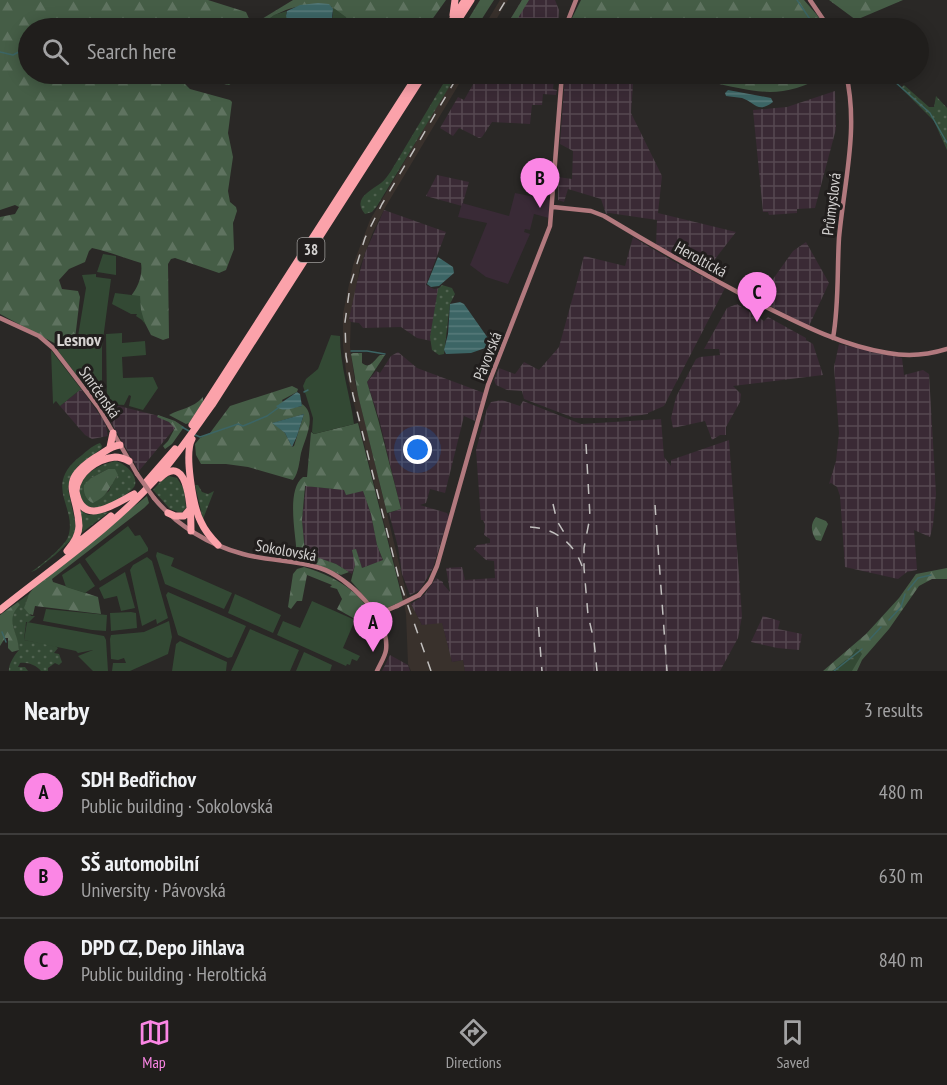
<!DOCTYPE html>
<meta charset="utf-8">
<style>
:root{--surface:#201e1c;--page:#2d2b29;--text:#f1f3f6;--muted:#a2a2a3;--line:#3d3c3b;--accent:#fb86e5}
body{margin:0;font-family:"PT Sans Narrow",sans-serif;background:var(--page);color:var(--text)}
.you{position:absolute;left:418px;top:450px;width:21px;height:21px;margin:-15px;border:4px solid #fff;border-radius:50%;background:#1a73e8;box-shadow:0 0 0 9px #1a73e833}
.badge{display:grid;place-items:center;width:39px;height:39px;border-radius:50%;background:var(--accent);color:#111;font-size:20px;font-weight:700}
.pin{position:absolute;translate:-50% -50px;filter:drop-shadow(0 2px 3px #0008)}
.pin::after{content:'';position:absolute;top:32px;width:21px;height:18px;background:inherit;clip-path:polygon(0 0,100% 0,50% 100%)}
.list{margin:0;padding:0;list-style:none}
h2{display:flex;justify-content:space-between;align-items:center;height:78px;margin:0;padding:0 24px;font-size:26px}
h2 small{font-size:20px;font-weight:400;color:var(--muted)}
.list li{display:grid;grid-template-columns:39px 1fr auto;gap:18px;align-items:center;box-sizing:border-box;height:84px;padding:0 24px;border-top:2px solid var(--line)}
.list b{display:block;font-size:22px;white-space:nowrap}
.list p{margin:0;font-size:20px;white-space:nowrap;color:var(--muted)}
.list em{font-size:20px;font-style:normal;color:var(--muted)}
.icon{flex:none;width:33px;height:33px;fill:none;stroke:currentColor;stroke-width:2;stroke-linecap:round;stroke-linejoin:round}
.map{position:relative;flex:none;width:947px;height:671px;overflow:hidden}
.search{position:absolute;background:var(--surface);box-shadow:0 3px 15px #0003;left:18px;right:18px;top:18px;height:66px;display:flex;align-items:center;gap:15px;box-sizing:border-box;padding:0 21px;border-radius:33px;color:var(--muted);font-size:22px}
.sheet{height:330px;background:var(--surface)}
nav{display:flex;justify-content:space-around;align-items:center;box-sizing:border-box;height:84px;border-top:2px solid var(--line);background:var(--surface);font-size:16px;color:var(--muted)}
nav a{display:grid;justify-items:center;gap:3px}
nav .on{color:var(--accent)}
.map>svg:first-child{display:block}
</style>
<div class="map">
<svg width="947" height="671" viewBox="0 0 947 671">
<defs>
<pattern id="industrial-grid" width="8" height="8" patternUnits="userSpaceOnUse" patternTransform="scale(1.5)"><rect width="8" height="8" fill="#3a2a35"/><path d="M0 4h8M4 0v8" fill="none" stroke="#564851"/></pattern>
<pattern id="grass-dots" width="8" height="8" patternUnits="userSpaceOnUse" patternTransform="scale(1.5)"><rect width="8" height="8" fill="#334934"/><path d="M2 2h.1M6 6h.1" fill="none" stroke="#506250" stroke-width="1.8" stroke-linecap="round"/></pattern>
<pattern id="forest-firs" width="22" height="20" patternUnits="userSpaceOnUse" patternTransform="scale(1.5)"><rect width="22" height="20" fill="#455d46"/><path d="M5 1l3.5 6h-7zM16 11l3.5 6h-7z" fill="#5f7360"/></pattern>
<pattern id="wetland-marsh" width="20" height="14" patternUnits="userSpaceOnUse" patternTransform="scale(1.5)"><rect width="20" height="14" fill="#334934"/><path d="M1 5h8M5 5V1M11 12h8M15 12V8" fill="none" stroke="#506250"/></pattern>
<pattern id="water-rules" width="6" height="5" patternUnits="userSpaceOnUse" patternTransform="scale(1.5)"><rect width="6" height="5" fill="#3c6565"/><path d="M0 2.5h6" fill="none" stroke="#577a7a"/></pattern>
</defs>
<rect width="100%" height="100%" fill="#2a2826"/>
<path fill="#39312c" d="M500,0H508L491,28H483Z
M456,74H465L386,206L373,232L360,267L351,315L350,347L355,382L407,596L422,625L442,622L452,662L463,660L465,671H411L408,664L406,614L403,598L346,372L343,346V314L353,265L370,220Z"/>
<path fill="url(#industrial-grid)" d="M522,0H555L559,10L558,28H505Z
M479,74H551V79L554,80L553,89L557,90L556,95L543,94L542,105H532L530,124L492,122L482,137L479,138L459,128L453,136L440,128L458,97L464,100Z
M565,74H579L581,79H593L594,74H599L631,81L633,84L631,113L662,176L658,213L736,232L705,272L656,245L657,220L609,213L606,214L601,199L568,189L564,202L558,200V177L572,179L573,151L560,144Z
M835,91L836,129L815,208L797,209V213L769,215L768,212H763L753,110L787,107Z
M437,175L469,182L462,206L426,196Z
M384,210L446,232L426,285L434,289L441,288L431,341L417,338L401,327L363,328L359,323L351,322L349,319L357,282L365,253Z
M633,237L673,261L725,288L664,406L648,413V414L619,418H574L524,399L522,391L507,390L496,385L494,380L499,368L515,374L524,362L539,370L559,347L584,256L625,266Z
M806,242L829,283L809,326L758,300L793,251Z
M737,304L764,321L768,317L806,338V340L813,344L823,375L733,386L741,394L740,402L726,427V435H720L712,440L705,421L673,428L671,418L676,397L696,359L700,357L720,355L719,349H704L727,308Z
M839,344L902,358L904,375L923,370L929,374L936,494L933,525L930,537L914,530L917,570L907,572L898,579L845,567L840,496L837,487L831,483L829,484L836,461L839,433L834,367Z
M398,352L417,368L484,393L475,421L464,416L445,493L430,489L426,503L420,505L447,513L449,516L433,568L420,590L410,595L402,574L398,547L389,513L401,509L379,419L367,382L376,371L380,373L391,356Z
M81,389L105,422L108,436L92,439L85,435L60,406Z
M502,400L520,406L523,401L581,424L661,419L664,457L671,466V460L729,440L742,616L738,638L720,671H465L463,660L452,662L442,623L422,625L411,604L424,595L436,578L443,582V584L450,592L446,568L462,567L465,580L495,578L494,561L486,560L474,549L477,545L490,543V539L484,535L485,525L483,520H481L476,450L487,409L491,402Z
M111,406H119L163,417L179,423L139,471L112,424L107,408Z
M306,486L345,490L346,494L363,490L371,514L377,545L383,561L362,568L356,550H353L355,565L352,574L336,564L305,554L302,520Z
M763,616L780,621L778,629L802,634L799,650L777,648L751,642Z
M390,655L408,665L410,671H382Z"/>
<path fill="#392a36" d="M515,193L550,200L549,218L534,214L530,230L525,229L524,232L530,234L508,284L486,277L470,265L487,223L458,217L462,203L509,216Z"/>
<path fill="url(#grass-dots)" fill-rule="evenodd" d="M449,74H457L377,206L372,212L365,214C352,199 370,191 381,183C385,180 388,175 391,171Z
M904,85L929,107H934L936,96L947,108V150L934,121L901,88Z
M442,285L452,288L455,294L450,304L444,354L439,355L432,350L430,337L438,289Z
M100,443L102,446L101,449L78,466L70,478L68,489L76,526L74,537L55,555L36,570L31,572C40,566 64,547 68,537C78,508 44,488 77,459C85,453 91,446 100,443Z
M115,461C123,462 138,474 135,485C133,492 106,508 98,508C97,508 89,507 88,507L80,498C76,476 96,466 115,461ZM108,469L117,477L113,481L109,491L93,503L91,478Z
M169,476L177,478L184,489L186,508L181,513L170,509L153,490L160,482Z
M195,485H198L202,492L208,494L214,491L203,519Z
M77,508L88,515L109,512L80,534Z
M29,594L25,606L31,616H35L29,622H26L24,640L54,645L58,648L54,653L59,654L62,662L59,665L55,663L48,668V671H41C36,665 28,662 20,663L18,667H25L28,671H9C8,665 15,654 19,650C18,640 9,620 12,613C14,610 17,608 20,605L18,602Z"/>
<path fill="url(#forest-firs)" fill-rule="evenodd" d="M0,0H208L246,12L252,25L293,0H446L426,28H352C335,0 306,0 277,14C270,17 261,27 254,28C245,30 234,28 226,28C204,28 182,28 160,28C149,19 133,21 121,28H28V74H237L235,81L229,85L190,77L184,80L185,84L190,89L230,100L232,102L228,133L233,157L228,191L230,202L236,207L237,211L233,223L234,249L226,270L219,273L175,258L171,259L168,264L169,338L163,340L151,335L131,296C138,287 143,275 141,263C124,258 110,252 92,248L89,251L85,262L69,269L59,280L62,289L78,291L80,297L75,339L56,344L0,314V217L15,214L19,207L15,205L0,210Z
M480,0H494L476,28H463Z
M522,0H529L512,28H505Z
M581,0H804L817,15L826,28H570L572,18Z
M829,0H903L856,20Z
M669,74H829C780,100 762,93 710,82C696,79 682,77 669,74Z
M353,353H362V363C370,370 374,360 380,355H385L367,382L378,419L401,509L387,513L358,395L351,354Z
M292,386L298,389L297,392L282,400L286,409L302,406V404C318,415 305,438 301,453C299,462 299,472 293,480L248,467L226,464H201L196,455L195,444L200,438L210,433L230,406ZM304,414L294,446L292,447L285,433L273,423Z
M203,397V402L189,423L186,424L169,415C181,408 192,409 203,397Z
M158,415L175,421L184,427L172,444L165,449L163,446L168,441L175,428L169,422L157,417Z
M358,423L403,601L382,610L375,609L351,581L355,565L352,550L356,549L362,568L383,560L377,545L371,514L363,491L346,495L344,490L305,486L302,520L305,553L336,564L349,572L341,575L318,565L297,560C297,538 285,491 303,477H307L311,432L314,434Z
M108,469H115L118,475C109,487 109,495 93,503C86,500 83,493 84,485L91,478Z
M147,496L149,503L144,508L52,579L53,582L98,597L101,614L35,606L33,615L29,614L24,608L29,594L35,586Z
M816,517L826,521L828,524L821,541L816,540C811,532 810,524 816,517Z
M304,567C343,579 371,598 382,640L355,619L337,609L342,599L337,589L330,587L332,585L307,575L302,601H297L291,609L288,607L293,574L297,569Z
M947,568V579H932L919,586L889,629L862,660L857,671H823L866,634L899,598L916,574Z
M18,602L20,605C4,620 18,631 19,650L12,652L8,648V638H5L0,646V615Z"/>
<path fill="url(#wetland-marsh)" d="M331,6L346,17L352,28H327C331,22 336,13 331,6Z
M287,11L286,14L295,28H299H257L274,15Z
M857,647L862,654L852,671H832L851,656Z"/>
<path fill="#334934" d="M103,254L116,256V275L97,272Z
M96,274V277L111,279L102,347V400L97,401L58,351L60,344L77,342L86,288L82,275Z
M115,293L140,296L141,310L145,324L142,320L136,316L137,314H131L112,304Z
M122,333V343L145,341L146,355L122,357L123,378L153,377L158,388L143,410L129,406L131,396L129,395L124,405L107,404L106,334Z
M331,335L340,336C340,366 350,395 354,424L314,434L312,432L313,418L303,386L306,379L318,369Z
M51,350L81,389L60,406L56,401L53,404Z
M128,526L135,536L140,535L148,548V551L100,581L85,559Z
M157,552L174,558L171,566L232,593L224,609L165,584L156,556Z
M147,557L152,561L168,618L157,624L156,619L142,626L130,570L133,565Z
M80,563L95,586L85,593L66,587L62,575Z
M125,572L135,608L121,611L117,596L104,599L99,588Z
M168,592L246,626L232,657L228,658L178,635L166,595Z
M235,594L281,615L273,633L228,613Z
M312,601L355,620L343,648L360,656L357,661L352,659L350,665L347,664L346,666L277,635L283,621L300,628Z
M46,609L107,615L106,631L92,630L43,621Z
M131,612L136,613L137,628L111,631L110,613Z
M169,621L172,637L168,654L130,671H112L113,663H126L124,658L118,660L111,659L110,639L111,635L144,632Z
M27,622L104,636L106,640L108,671H93L78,656L93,650L78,653L76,651L24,640Z
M250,629L299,650L290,671H231Z
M180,641L227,662L226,671H172L176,644Z
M304,652L332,665L330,671H296Z"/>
<path fill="url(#water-rules)" d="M318,3L329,4L333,9L332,18L327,28H299L289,24L286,16L287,11L300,5Z
M728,90L771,98L773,102C758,114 754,102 742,98C737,97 731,97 726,96L725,93Z
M438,257L453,267L454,273L439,286L431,287L427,284Z
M460,302L464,304L490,341L491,346L471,353L446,354L444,350L448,334L450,304Z
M297,392L300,394L302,406C293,408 282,413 276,406L278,405Z
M304,414L297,436L292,447L285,433L272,423Z"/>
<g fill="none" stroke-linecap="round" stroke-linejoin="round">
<path stroke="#3c6565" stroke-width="1.5" d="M797,0L816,28
M0,52L13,55L28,47
M886,74L930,113L947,143
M351,351H367L385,354
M304,392L308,390
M182,427L189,431
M193,434L200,437L238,424L243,426L267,416L278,408
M908,590L918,578L931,575
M889,620L901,607L905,594
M2,632L6,642
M870,639L881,627
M834,671L862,649"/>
<path stroke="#b2797e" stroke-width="4.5" d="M810,0L829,28
M565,28L576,0
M553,207L591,211L604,216C657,248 710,278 764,306C804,326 844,346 888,353C908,357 928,355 947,349
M0,318L39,336L53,348L99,408L137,474
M833,338C839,305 837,271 839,238C844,183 859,128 846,74
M154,498C176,525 209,545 243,554C268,561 295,560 320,568C348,577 390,618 386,650C385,657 380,664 377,671
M419,595L430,582L437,566L488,385L550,226L562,74
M376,615L397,606"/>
<path stroke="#fba2aa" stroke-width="7" d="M453,15L455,0
M447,28L465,0
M453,28L471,0
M192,425L418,74
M192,439C184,453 193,507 201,522C205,531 211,538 218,545
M110,447L113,433
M129,461C125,459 120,457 115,457C97,459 77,473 76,491C82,528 115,504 134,494
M160,478C190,449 191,516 191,531
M147,481L175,449
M168,513L175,516H184L191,508
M75,545L111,516
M67,551C73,544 79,536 79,526C78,491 56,483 96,457C105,452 110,446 120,445
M0,610C55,566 116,525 162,472C180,451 196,427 212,405L424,74"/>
<path stroke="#c2c0bf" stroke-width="1.5" stroke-dasharray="10 10" stroke-linecap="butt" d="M489,28L506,0
M586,444L590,517L584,548V568L588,615L594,641L597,671
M553,504L557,521L568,539
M655,505L667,671
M530,527C555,528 574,543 582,566
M537,607L542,671
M431,671L400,583L353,395L346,356L345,322L350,286L365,238L382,204L459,74"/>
<path stroke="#b2797e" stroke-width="4.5" d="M137,474L154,498
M397,606L419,595"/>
</g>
<g text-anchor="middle" stroke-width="6" stroke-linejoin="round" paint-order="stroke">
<rect fill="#211e1d" stroke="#9e9c9b" stroke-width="1.5" x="297.5" y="238" width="27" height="24" rx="4.5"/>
<g font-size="15" font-weight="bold" fill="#d4d2d1">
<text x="311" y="255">38</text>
</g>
<g font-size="16" fill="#d4d2d1" stroke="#211e1d">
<text transform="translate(831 204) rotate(-83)" y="6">Průmyslová</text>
<text transform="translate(701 259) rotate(29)" y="6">Heroltická</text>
<text transform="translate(487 356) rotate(-69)" y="6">Pávovská</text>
<text transform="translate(100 392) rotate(55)" y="6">Smrčenská</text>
<text transform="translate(286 550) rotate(10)" y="6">Sokolovská</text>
</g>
<g font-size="18" font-weight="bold" fill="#d6d3d1" stroke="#211e1d">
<text x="79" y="346">Lesnov</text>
</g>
</g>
</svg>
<div class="you"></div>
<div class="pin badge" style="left:373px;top:652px">A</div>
<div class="pin badge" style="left:540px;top:208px">B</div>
<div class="pin badge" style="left:757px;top:322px">C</div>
<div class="search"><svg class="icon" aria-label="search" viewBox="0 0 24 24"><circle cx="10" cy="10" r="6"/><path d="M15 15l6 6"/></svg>Search here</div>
</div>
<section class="sheet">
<h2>Nearby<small>3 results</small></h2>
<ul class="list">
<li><span class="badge">A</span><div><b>SDH Bedřichov</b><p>Public building · Sokolovská</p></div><em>480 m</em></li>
<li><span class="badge">B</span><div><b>SŠ automobilní</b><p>University · Pávovská</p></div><em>630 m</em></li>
<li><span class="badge">C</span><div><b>DPD CZ, Depo Jihlava</b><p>Public building · Heroltická</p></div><em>840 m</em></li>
</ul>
</section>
<nav>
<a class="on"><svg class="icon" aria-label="map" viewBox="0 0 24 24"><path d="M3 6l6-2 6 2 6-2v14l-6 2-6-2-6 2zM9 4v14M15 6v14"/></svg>Map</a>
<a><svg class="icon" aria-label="directions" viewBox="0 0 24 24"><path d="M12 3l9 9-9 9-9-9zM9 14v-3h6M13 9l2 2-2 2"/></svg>Directions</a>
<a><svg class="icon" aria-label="saved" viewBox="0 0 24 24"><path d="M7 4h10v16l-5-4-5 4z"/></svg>Saved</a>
</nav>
